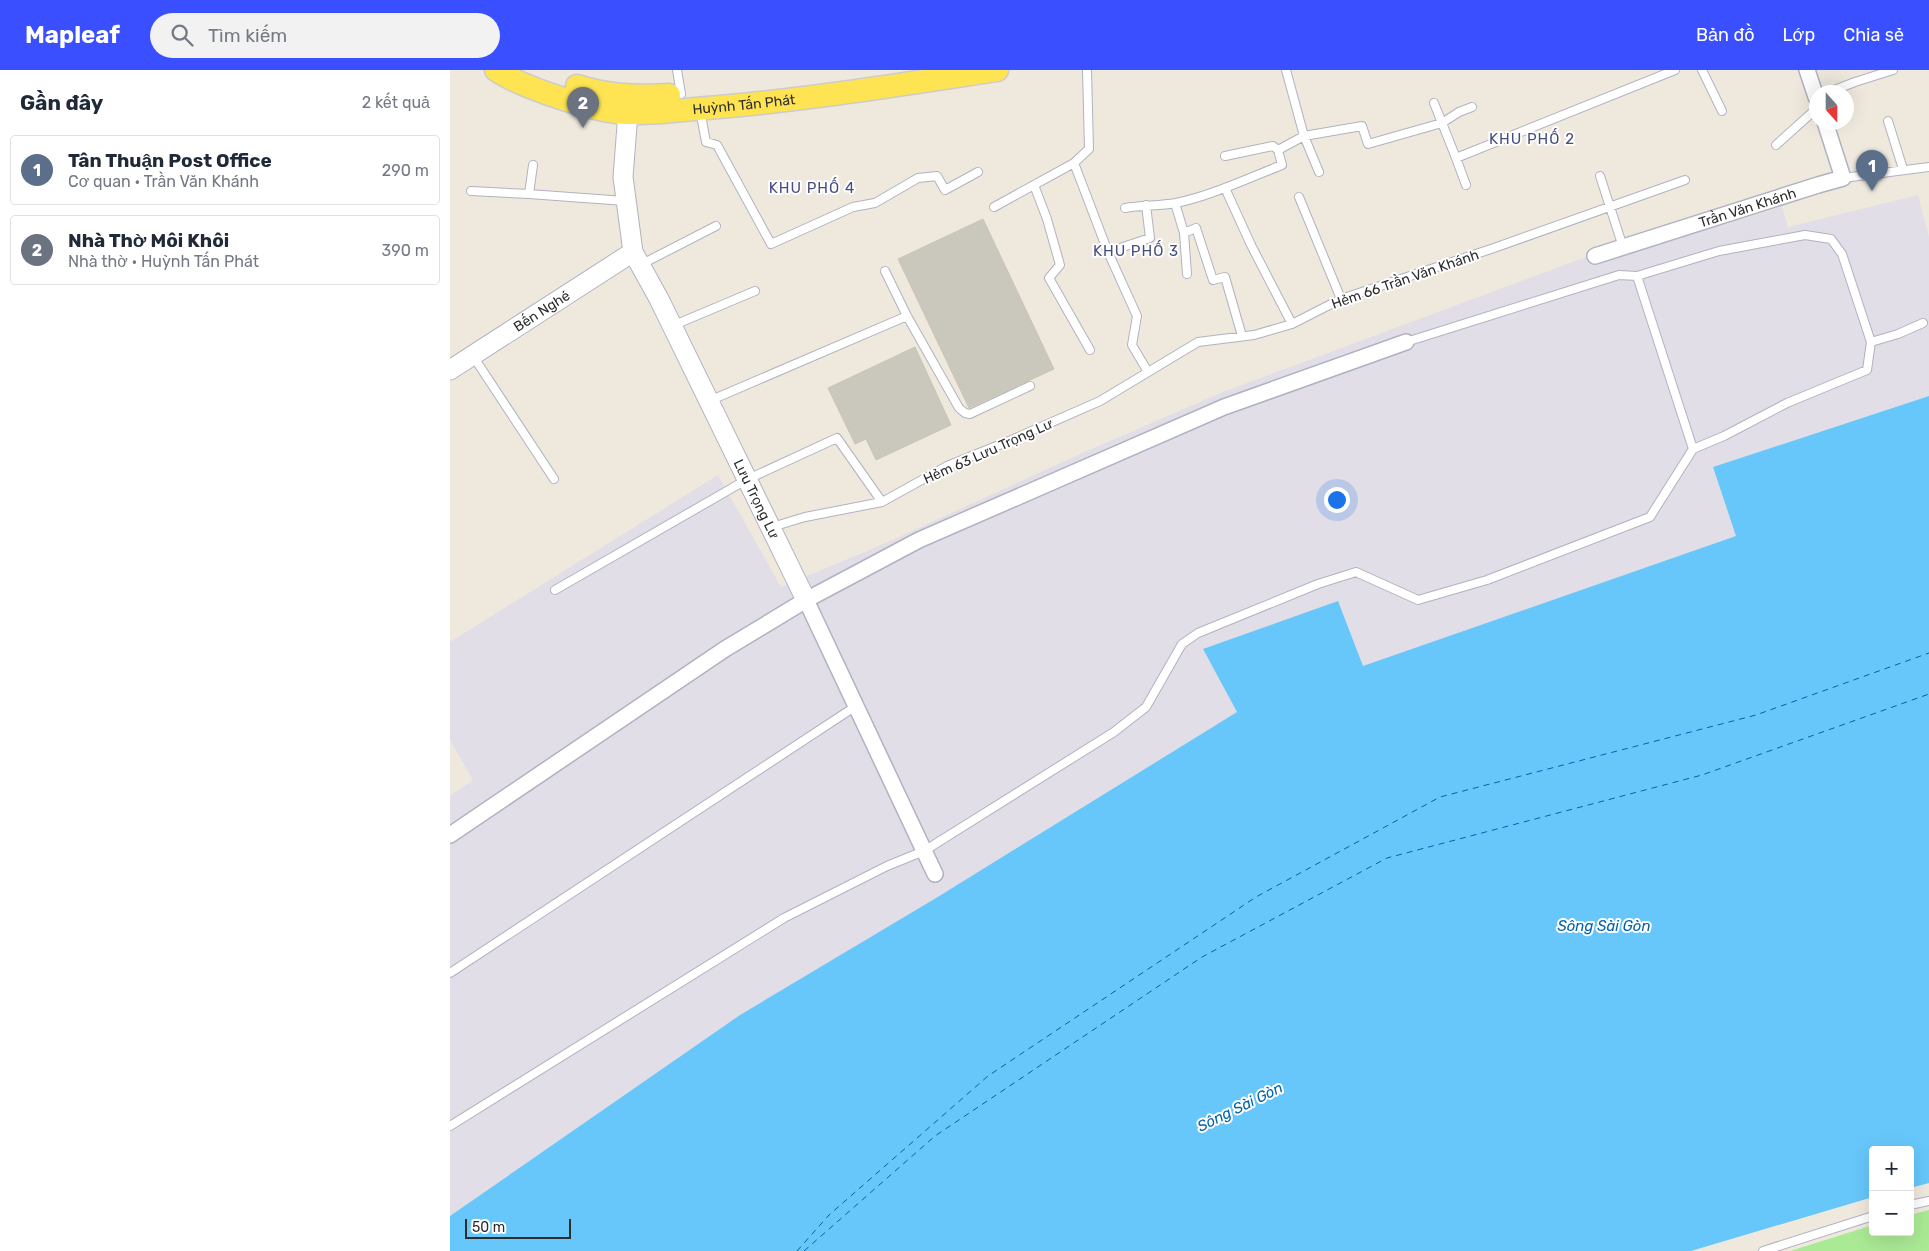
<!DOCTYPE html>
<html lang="vi">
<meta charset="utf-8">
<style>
:root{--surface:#fff;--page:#f2f2f3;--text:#1f2937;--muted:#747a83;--line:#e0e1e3;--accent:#3a4fff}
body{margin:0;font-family:Rubik,sans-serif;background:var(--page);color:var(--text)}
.controls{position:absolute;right:15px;bottom:15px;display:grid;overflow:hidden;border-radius:5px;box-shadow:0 5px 20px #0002}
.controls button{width:45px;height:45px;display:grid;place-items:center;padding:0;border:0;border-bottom:1px solid var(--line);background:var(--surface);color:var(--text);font:25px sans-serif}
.compass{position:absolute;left:1359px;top:15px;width:45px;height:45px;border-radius:50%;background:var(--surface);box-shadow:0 5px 20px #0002;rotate:159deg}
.scale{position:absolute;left:15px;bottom:12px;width:106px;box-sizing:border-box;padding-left:5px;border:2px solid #2c2c2c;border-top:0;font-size:14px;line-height:18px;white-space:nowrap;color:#2c2c2c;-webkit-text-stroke:4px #fff;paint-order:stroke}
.you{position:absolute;left:886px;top:429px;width:18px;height:18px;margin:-12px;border:4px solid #fff;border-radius:50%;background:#1a73e8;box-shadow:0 0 0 8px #1a73e833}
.badge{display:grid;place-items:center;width:32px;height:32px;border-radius:50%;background:var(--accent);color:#fff;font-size:16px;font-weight:700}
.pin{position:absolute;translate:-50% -41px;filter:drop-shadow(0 1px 2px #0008)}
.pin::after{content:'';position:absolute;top:26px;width:18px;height:15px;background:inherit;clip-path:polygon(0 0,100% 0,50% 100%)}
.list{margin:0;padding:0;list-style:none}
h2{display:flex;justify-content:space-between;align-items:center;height:65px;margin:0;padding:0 20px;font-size:21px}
h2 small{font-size:16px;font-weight:400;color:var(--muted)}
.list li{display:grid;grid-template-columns:32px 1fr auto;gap:15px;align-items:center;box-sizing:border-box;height:70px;margin:0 10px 10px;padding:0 10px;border:1px solid var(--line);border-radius:5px}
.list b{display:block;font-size:19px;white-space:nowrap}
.list p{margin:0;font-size:16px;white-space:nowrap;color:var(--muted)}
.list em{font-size:16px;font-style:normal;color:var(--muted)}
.icon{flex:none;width:28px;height:28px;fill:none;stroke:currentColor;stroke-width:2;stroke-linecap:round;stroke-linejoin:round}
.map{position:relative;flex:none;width:1479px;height:1181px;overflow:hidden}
header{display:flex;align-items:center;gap:30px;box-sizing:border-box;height:70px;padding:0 25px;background:var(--accent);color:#fff}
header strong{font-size:24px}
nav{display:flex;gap:28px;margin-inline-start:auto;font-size:18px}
.search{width:350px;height:45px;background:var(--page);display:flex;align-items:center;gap:12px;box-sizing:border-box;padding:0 18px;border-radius:28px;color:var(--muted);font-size:19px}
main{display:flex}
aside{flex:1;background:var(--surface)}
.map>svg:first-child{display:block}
</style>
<header>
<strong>Mapleaf</strong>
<div class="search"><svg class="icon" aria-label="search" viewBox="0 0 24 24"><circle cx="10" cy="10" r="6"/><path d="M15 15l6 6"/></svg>Tìm kiếm</div>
<nav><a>Bản đồ</a><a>Lớp</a><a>Chia sẻ</a></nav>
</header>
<main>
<aside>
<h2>Gần đây<small>2 kết quả</small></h2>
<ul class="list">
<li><span class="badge" style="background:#5c6f8a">1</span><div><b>Tân Thuận Post Office</b><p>Cơ quan · Trần Văn Khánh</p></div><em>290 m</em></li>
<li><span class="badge" style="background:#6b7280">2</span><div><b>Nhà Thờ Môi Khôi</b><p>Nhà thờ · Huỳnh Tấn Phát</p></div><em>390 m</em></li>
</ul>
</aside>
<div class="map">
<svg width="1479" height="1181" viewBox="0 0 1479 1181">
<rect width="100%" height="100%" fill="#efe9dd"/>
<path fill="#e1dee7" d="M1468,125L1479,167V326L1263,397L1287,466L912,597L753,579L787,642L486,828L290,945L0,1146V726L23,710L0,670V572L268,405L331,517L438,472L630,384L773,322L1136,187L1139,195L1332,137L1338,157Z"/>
<path fill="#abea95" d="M1479,1140V1181H1340L1423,1155V1162H1460V1145Z"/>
<path fill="#67c7fa" d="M1479,326V1113L1460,1118V1080H1423V1127L1241,1181H0V1146L290,945L486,828L787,642L753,579L888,531L913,596L1286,466L1263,397Z"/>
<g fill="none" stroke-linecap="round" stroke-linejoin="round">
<path stroke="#0163ac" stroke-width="1" stroke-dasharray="6 5" stroke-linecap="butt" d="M347,1181L379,1145L538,1006L806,827L990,727L1306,645L1479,583
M354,1181L485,1066L752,887L937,788L1252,705L1479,624"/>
</g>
<path fill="#cac7bc" stroke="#cbc5b6" d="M533,149L604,299L519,338L448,189Z
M465,277L501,355L426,390L416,369L405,374L378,318Z"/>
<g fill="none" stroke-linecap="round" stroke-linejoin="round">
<defs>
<path id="service" d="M227,0L231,24
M637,0L639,79L624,93L658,182L687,246L682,275L698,302
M836,0L854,66L869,102
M1252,0L1272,41
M1379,22L1405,12L1443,0
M984,33L1006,88L1225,0
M250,40L256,72L267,75L321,174L403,137L425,133L468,108L487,106L495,120L528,102
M1438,51L1453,99
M1326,75L1366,39
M828,80L854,66L912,56L918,74L992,53L1009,42L1022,37
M775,86L823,76L828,80
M1006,88L1016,115
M1150,106L1173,177
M1393,108L1479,97
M584,115L597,149L610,195L599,208L640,280
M775,118L801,175L842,254
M21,121L79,124L83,95
M79,124L175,131
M849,127L891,229
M725,133L734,163L746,158L763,210L775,207L792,266
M544,137L624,93
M675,138C692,135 709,136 726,133C760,126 799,108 832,95L828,80
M734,163L737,204
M658,182L700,168L696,135
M190,195L266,156
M435,201L457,246L509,338L515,343L520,344L580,316
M1187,206L1243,379
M222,256L305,221
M1421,272L1448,264L1473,253
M23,286L104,409
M259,331L457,246
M322,457L355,447L432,432
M105,520L296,410L387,368L432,432L497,396L559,371L650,331L748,272L804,265L842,254L891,229L1044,178L1235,110
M0,903L406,636
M0,1056L334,848L437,796L474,781L664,662L696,637L732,574L748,563L868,514L906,502L968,530L1037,510L1200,447L1243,379L1274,366L1337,333L1417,300L1421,272L1392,184L1381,169L1355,165L1269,181L1187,206L1169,205L956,272
M1460,1135L1479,1131
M1313,1181L1423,1146"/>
<g id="minor">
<path d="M1357,0L1366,27"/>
<path id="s1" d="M1145,186L1368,115L1393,108L1375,52"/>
<path d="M356,530L485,804"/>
<path d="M0,765L275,579L356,530L469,470L774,337L956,272"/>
</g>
<g id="tertiary">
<path id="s2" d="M178,43L173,107L183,182L209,229L356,530"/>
<path id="s3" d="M0,300L183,182"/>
</g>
<g id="primary">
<path id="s4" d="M46,0C71,17 148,43 178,43C208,44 239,39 269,37C362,29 454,14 547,0"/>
<path d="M127,16C158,26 187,27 219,25"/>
</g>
</defs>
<use href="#service" stroke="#b1b2c1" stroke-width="10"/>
<use href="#minor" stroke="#b1b2c1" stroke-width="18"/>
<use href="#tertiary" stroke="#b1b2c1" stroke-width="21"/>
<use href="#primary" stroke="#ccc" stroke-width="25"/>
<use href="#service" stroke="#fff" stroke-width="8"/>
<use href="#minor" stroke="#fff" stroke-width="15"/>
<use href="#tertiary" stroke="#fff" stroke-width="19"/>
<use href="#primary" stroke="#fee453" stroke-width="22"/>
</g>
<g text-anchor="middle" stroke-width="4" stroke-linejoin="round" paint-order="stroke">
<g font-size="14" fill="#2c2c2c" stroke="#fff">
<text dy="5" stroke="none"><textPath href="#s4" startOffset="256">Huỳnh Tấn Phát</textPath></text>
<text dy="5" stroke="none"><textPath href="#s1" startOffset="160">Trần Văn Khánh</textPath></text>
<text transform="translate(955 209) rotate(-19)" y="5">Hẻm 66 Trần Văn Khánh</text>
<text dy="5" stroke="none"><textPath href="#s3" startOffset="109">Bến Nghé</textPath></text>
<text transform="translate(538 381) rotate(-24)" y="5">Hẻm 63 Lưu Trọng Lư</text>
<text dy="5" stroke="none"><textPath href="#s2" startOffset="416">Lưu Trọng Lư</textPath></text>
</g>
<g font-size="15" letter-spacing="1" fill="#474d82" stroke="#fff">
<text x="1082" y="74">KHU PHỐ 2</text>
<text x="362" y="123">KHU PHỐ 4</text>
<text x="686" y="186">KHU PHỐ 3</text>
</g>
<g font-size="15" font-style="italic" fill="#0163ac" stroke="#fff">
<text x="1154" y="861">Sông Sài Gòn</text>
<text transform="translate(790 1037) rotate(-26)" y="5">Sông Sài Gòn</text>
</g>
</g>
</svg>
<div class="controls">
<button>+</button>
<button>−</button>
</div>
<svg class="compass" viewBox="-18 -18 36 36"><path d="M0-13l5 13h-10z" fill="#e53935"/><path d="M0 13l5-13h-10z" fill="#747a83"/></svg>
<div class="scale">50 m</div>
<div class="you"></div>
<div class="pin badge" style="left:1422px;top:121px;background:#5c6f8a">1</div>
<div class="pin badge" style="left:133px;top:58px;background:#6b7280">2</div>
</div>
</main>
